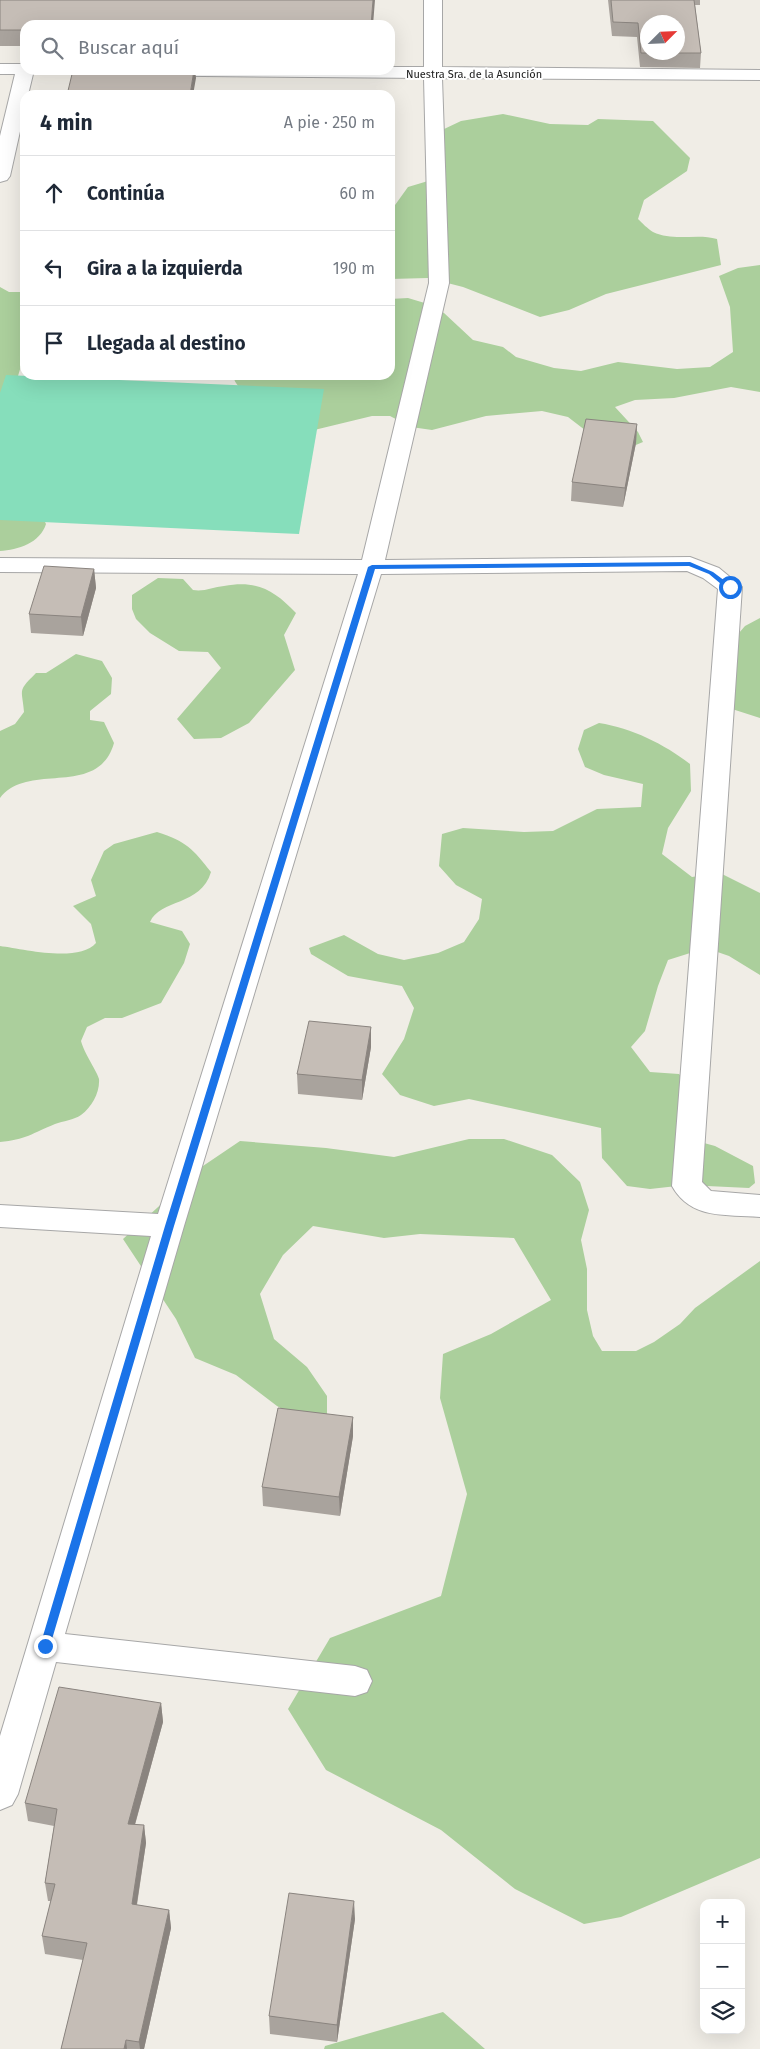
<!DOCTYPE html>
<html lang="es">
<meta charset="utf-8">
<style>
:root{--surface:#fff;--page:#f2f2f3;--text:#1f2937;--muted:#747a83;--line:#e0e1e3}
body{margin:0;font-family:"Fira Sans",sans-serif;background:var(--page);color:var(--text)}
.controls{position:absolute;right:15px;bottom:15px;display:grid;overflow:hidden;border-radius:10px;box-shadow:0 5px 20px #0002}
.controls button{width:45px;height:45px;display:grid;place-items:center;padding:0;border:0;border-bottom:1px solid var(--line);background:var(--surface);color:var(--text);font:25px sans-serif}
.compass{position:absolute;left:640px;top:15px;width:45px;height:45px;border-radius:50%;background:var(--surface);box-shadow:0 5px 20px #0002;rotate:66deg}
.stop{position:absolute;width:15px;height:15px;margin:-11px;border:4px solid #1a73e8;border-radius:50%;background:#fff}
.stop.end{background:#1a73e8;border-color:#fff;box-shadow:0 1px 5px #0008}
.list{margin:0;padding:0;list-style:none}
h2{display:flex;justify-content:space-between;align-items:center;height:65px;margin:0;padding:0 20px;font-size:21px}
h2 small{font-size:16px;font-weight:400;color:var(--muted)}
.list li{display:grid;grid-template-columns:32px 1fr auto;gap:15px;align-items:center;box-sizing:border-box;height:75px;padding:0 20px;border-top:1px solid var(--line)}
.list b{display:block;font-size:19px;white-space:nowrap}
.list em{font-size:16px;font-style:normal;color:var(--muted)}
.icon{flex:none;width:28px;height:28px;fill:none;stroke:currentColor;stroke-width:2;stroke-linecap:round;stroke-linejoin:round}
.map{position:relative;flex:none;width:760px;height:2049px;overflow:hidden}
.search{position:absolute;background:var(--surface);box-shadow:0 5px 20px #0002;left:20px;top:20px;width:375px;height:55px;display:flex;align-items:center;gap:12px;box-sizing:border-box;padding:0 18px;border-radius:15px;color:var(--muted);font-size:19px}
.panel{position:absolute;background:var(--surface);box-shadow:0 5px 20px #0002;left:20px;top:90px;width:375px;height:290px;border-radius:15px}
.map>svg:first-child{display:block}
</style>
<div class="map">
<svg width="760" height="2049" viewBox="0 0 760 2049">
<rect width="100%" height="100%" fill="#f0ede6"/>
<path fill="#abcf9c" d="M503,114L550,124L588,125L598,119L653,121L690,158L687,171L644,200L638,219C642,223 648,229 653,232C674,242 697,233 717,239L721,265L606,294L569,310L540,317L463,287L428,278L390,279V212L408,187L428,181L444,144L442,130L461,121Z
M760,265V392L731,387L674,398L635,400L615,407L638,432L643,442L619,452L607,447L568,417L542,411L486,416L432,430L411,427L390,416H372L306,432C288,421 235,396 233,375H390V299L408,298L428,304L444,313L473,340L503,347L516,357L554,368L581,371L618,362L677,369L710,367L733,352L730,307L719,276L738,268Z
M0,287L9,292H25V366H21L18,376L0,397Z
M38,508L46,524C40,543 18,550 0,551V512Z
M158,578L183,579L193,590C204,592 213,587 224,586C257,580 274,590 296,613L284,635L295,670L249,723L221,738L194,739L177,719L221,668L208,652L179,651L150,633L136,619L132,609V595Z
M760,618V718L732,709L726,648L745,626Z
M76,654L102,661L112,678L111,694L90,711V720L104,722L114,743C98,799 28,761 0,798V731L15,724L24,712C22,688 17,692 36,673H46Z
M599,723C632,728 664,744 690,764L691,791L668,828L662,854L692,877L720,873L760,893V975L729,956L706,948L668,960L658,986L645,1031L631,1047L650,1072L679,1074L704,1101L693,1140L715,1146L753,1166L755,1183L749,1188L686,1185L650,1189L627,1186L602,1158L601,1128L469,1099L434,1106L400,1095L382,1074L404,1039L414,1008L402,986L348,976L311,954L309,948L344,935L378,954L404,960L438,953L464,942L479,919L482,899L456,885L439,866L442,834L463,828L524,832L553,831L597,809L641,807L643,784L604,775L585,767L578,749L584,730Z
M157,832C187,842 192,848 211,872C201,906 160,899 150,922L182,931L190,944L184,963L161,1003L122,1018H105L87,1027L81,1041C84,1053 98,1073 99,1079C100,1092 92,1107 81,1115C74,1120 63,1121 55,1124C33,1133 25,1140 0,1142V946C23,949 79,963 96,943L91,924L73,906L96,896L91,880L104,851L114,844Z
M469,1139H504L552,1155L580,1182L589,1210L581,1240L587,1269V1310L593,1336L602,1351H636L654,1342L680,1324L695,1308L760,1261V1858L621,1917L584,1924L515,1889L441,1830L326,1770L288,1709L330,1638L441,1596L467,1494L440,1398L443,1354L491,1334L551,1300L514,1238L420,1234L384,1238L313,1226L283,1255L260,1294L274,1339L307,1367L327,1396V1414L307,1423L277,1406L236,1375L195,1358L176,1319L123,1239L203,1166L240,1141L326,1148L394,1157Z
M443,2012L485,2049H324L325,2046Z"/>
<path fill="#86debb" d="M6,375L324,389L299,534L0,520V393Z"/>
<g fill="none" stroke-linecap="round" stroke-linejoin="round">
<defs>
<path id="minor" d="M424,0H442V67L760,70V80L442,78L449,283L385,560L690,557L719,568L742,587L702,1182L711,1191L760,1195V1217C726,1214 691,1220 672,1186L718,589L703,578L687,571L381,574L184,1226L65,1634L355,1666L367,1670L372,1681L367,1692L355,1696L56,1662L18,1794L12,1805L0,1810V1736L151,1236L0,1227V1205L158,1214L358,574L0,572V558L362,560L429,283L424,78L97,75L91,74L88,70H390V67H424Z
M0,64H25V70H34L28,95H25V109L10,176L7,180L0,182V136L15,74H0Z"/>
</defs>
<use href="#minor" stroke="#a7a7a7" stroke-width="2"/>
<use href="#minor" fill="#fff" fill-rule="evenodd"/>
</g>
<path fill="#a9a39d" d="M608,0H700V5H695L701,53L700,68L640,67L637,37L612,36Z
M0,1L25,25V46H0Z
M637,424L636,443L623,507L571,501L572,482Z
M94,569L96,588L83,636L31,633L29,614Z
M371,1027V1047L362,1100L298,1094L297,1074Z
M353,1417V1436L340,1516L263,1506L262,1487Z
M161,1703L163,1722L135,1825H144L146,1843L137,1905L169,1910L171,1928L144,2049H61L83,1960L45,1954L42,1936L51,1901H48L45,1883L54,1826L28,1821L25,1803Z
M355,1919L337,2042L270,2034L269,2016Z"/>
<path fill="#8a847f" d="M373,0H375L373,25H371Z
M194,70H195L196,78L193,95H190Z
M637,424L636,443L623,507L625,488Z
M94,569L96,588L83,636L81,617Z
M371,1027V1047L362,1100V1080Z
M353,1417V1436L340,1516L339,1497Z
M161,1703L163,1722L130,1842L128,1824Z
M144,1825L146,1843L134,1922L132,1904Z
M354,1901L355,1919L337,2042V2025Z
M169,1910L171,1928L144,2049H140L139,2042Z
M126,2040L127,2049H124Z"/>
<path fill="#c5bdb6" stroke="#8a847f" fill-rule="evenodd" d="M0,0H373L371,25H25V30H0Z
M611,0H694L701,53H641L638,23L613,22ZM648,22H678V52H648Z
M73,70H194L190,95H67Z
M586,419L637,424L625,488L572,482Z
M44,566L94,569L81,617L29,614Z
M309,1021L371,1027L362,1080L297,1074Z
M278,1408L353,1417L339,1497L262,1487Z
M59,1687L161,1703L128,1824L144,1825L132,1904L169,1910L139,2042L126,2040L124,2049H61L87,1943L42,1936L55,1884L45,1883L57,1809L25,1803Z
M289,1893L354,1901L337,2025L269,2016Z"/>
<path fill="#1a73e8" d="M690,562L713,572L733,587L727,589L709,574L689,566L375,569L174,1226L50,1646L49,1649H41L40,1646L165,1226L368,567L372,565Z"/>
<g text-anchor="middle" stroke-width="4" stroke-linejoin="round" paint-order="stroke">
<g font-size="11" fill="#202020" stroke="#fff">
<text x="474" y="78">Nuestra Sra. de la Asunción</text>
</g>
</g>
</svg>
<div class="controls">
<button>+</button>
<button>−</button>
<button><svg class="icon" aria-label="layers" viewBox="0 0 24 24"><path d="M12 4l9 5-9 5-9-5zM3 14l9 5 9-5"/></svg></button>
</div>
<svg class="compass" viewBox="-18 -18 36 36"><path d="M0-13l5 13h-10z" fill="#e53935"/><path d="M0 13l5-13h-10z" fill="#747a83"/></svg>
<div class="stop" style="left:730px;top:587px"></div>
<div class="stop end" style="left:45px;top:1646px"></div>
<div class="search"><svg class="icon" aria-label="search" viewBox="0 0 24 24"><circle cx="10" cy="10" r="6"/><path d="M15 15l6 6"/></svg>Buscar aquí</div>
<section class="panel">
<h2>4 min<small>A pie · 250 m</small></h2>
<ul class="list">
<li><svg class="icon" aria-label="ahead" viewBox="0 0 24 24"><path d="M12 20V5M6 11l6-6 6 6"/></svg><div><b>Continúa</b></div><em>60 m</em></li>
<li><svg class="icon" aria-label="left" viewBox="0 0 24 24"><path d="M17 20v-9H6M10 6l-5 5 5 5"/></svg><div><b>Gira a la izquierda</b></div><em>190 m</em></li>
<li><svg class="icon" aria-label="arrive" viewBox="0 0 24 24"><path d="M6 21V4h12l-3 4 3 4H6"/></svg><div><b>Llegada al destino</b></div></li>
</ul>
</section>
</div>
